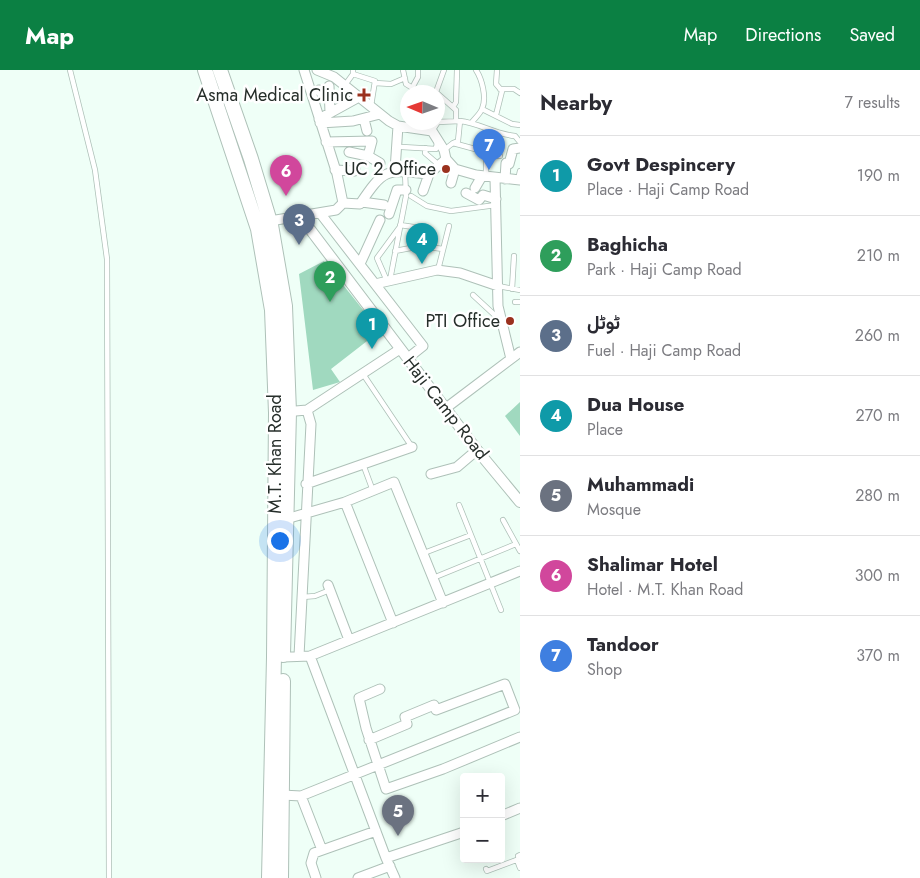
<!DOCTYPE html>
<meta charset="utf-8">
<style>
:root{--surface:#fff;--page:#f7f7f7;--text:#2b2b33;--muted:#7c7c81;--line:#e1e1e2;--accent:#0b8043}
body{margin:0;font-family:Jost,Vazirmatn,sans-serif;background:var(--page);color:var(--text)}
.controls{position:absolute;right:15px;bottom:15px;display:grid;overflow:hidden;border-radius:5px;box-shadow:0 5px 20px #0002}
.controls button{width:45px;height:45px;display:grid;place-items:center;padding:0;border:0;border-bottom:1px solid var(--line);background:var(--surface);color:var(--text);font:25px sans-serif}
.compass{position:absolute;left:400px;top:15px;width:45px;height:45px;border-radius:50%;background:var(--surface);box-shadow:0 5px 20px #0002;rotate:272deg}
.you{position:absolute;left:279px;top:470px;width:18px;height:18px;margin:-12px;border:4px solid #fff;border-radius:50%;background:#1a73e8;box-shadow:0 0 0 8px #1a73e833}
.badge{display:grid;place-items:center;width:32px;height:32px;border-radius:50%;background:var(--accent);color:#fff;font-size:16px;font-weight:700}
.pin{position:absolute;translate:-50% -41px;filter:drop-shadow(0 1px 2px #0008)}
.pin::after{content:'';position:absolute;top:26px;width:18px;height:15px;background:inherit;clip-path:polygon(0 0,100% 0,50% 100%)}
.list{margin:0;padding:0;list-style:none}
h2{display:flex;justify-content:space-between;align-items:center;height:65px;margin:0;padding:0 20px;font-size:21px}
h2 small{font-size:16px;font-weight:400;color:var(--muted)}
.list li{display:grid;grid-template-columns:32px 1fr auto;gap:15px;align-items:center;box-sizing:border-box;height:80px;padding:0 20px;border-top:1px solid var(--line)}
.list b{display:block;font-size:19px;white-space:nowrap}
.list p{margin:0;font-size:16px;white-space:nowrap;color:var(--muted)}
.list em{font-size:16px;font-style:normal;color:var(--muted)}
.map{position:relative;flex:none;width:520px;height:808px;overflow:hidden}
header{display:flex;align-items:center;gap:30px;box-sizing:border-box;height:70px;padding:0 25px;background:var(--accent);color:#fff}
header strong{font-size:24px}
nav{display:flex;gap:28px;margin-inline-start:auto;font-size:18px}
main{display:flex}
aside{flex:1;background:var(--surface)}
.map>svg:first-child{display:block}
</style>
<header>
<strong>Map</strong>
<nav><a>Map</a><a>Directions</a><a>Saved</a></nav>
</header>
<main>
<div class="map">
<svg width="520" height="808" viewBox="0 0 520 808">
<rect width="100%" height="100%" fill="#effff7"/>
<path fill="#a0d9bf" d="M324,191L380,261L331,299L340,312L313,320L299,204Z
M520,332V366L505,346Z"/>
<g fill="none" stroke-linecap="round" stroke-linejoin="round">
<defs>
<path id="service" d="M70,0L95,100L107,189L109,808
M403,0L406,14L419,22
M353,4L375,11L371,36
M375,13L391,14L405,8
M345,15L353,4V0
M412,18L418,7V0
M500,19H514L520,23
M421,22H435
M436,22L444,0
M438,24L456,40V51
M453,37L456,32L457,0
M482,39L512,54L520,55
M496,45L502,21L496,14L497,0
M460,51C479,53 495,64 515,66L520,72
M472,52C475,48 480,44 482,39C487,28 482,9 476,0
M432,61L438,52L460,51L458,71L453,73
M402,77L436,79L437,72
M426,78L425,83L439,95
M444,80L453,73L486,82V107
M484,81L494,61
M486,86H500
M518,110L520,101
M411,126L427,136L451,141L496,135
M400,155L420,158
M421,176L443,179
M395,181L421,176L425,158
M438,200L449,156
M390,210L406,126L405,102
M387,211L377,188L399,158
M498,216L520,220
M512,219L514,186
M473,225L500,250
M515,232H520
M363,304L412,377
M363,394L373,421
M459,435L501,540
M503,450L520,481
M424,483L471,465
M433,508L516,474
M302,527L315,526L330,520
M517,790L520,798
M486,799L487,801L519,789L518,786L520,785"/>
<path id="minor" d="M317,0L334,7L389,51L398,56L432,61L444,80L446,89L455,99L476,105L520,110
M329,16L330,43
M319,20L325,28L329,29
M319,49L359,27
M364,49L367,61
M320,53L353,51L380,44
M326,72L372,71L368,86
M349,82L368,86L380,93
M335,100L355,101V99
M395,100L398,56
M495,108L498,236L511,289
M505,109L506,93L509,94L513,79L520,78
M451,113L455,99
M475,118L482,106
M423,121L429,104
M466,123L479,130L483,125L496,129
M362,132L384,135
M343,133L360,134C385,97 386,100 429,104L446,89
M320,143L423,276L408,288
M389,144L397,120H406
M270,151L336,140L343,133L337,104L304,0
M360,194L380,150
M375,214L437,200L460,203L498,216
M446,338L520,282
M284,342L307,340L400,279
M431,404L457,397L477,380
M306,414L412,377
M345,432L394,412L443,533
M286,449L345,432L393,553
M328,515L349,570
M299,586L311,354L307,340
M310,586L386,788L395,808
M283,587L310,586L520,501
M380,619L359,628L366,658L386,719L443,699L520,667
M282,725L301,726L515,640L505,614L436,640L434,635L405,647L407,654L369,670
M301,726L322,780
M501,746L520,738
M386,788L464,762
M316,808L311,793L314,783L376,761
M358,808L390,796"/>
<path id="tertiary" d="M300,146L477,380L520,432"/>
<path id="trunk" d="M205,0L258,159L272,240L276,343L274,587L269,808
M220,0L251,89L271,155L285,236L289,342L283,585
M281,808L283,611"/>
</defs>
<use href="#service" stroke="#aec1b8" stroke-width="6"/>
<use href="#minor" stroke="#aec1b8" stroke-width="11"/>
<use href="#tertiary" stroke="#aec1b8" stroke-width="12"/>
<use href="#trunk" stroke="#aec1b8" stroke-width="16"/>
<use href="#service" stroke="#fff" stroke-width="4.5"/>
<use href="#minor" stroke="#fff" stroke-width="9"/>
<use href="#tertiary" stroke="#fff" stroke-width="10"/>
<use href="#trunk" stroke="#fff" stroke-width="14"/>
</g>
<g fill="#9a311e" stroke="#fff" stroke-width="2">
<path d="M361.5 17.5h5v5h5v5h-5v5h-5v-5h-5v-5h5z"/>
<circle cx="446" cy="99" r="5"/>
<circle cx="510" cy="251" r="5"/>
</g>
<g text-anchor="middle" stroke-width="5" stroke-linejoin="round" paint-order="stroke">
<g font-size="18" fill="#262e2a" stroke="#fff" text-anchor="end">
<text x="353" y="31">Asma Medical Clinic</text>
<text x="436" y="105">UC 2 Office</text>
<text x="500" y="257">PTI Office</text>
</g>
<g font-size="18" fill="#262e2a" stroke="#fff">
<text transform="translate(446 338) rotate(52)" y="6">Haji Camp Road</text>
<text transform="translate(275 384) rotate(-90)" y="6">M.T. Khan Road</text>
</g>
</g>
</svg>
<div class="controls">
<button>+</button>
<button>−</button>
</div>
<svg class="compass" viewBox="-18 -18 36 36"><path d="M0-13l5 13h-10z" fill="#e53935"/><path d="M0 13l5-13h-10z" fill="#7c7c81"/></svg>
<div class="you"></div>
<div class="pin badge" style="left:372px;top:279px;background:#0f9aa8">1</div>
<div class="pin badge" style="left:330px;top:232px;background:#2e9e5b">2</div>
<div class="pin badge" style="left:299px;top:175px;background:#5c6f8a">3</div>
<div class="pin badge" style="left:422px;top:194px;background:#0f9aa8">4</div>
<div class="pin badge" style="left:398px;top:766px;background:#6b7280">5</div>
<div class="pin badge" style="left:286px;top:126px;background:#d1479c">6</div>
<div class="pin badge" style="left:489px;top:100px;background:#3f7fe0">7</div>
</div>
<aside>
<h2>Nearby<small>7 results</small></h2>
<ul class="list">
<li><span class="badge" style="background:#0f9aa8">1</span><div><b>Govt Despincery</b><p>Place · Haji Camp Road</p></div><em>190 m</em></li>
<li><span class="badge" style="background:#2e9e5b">2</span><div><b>Baghicha</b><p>Park · Haji Camp Road</p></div><em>210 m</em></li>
<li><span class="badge" style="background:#5c6f8a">3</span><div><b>ٹوٹل</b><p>Fuel · Haji Camp Road</p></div><em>260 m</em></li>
<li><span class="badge" style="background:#0f9aa8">4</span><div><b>Dua House</b><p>Place</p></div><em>270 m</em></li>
<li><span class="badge" style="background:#6b7280">5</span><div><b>Muhammadi</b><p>Mosque</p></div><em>280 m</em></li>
<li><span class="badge" style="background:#d1479c">6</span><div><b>Shalimar Hotel</b><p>Hotel · M.T. Khan Road</p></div><em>300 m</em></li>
<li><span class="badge" style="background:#3f7fe0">7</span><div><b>Tandoor</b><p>Shop</p></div><em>370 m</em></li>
</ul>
</aside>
</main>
